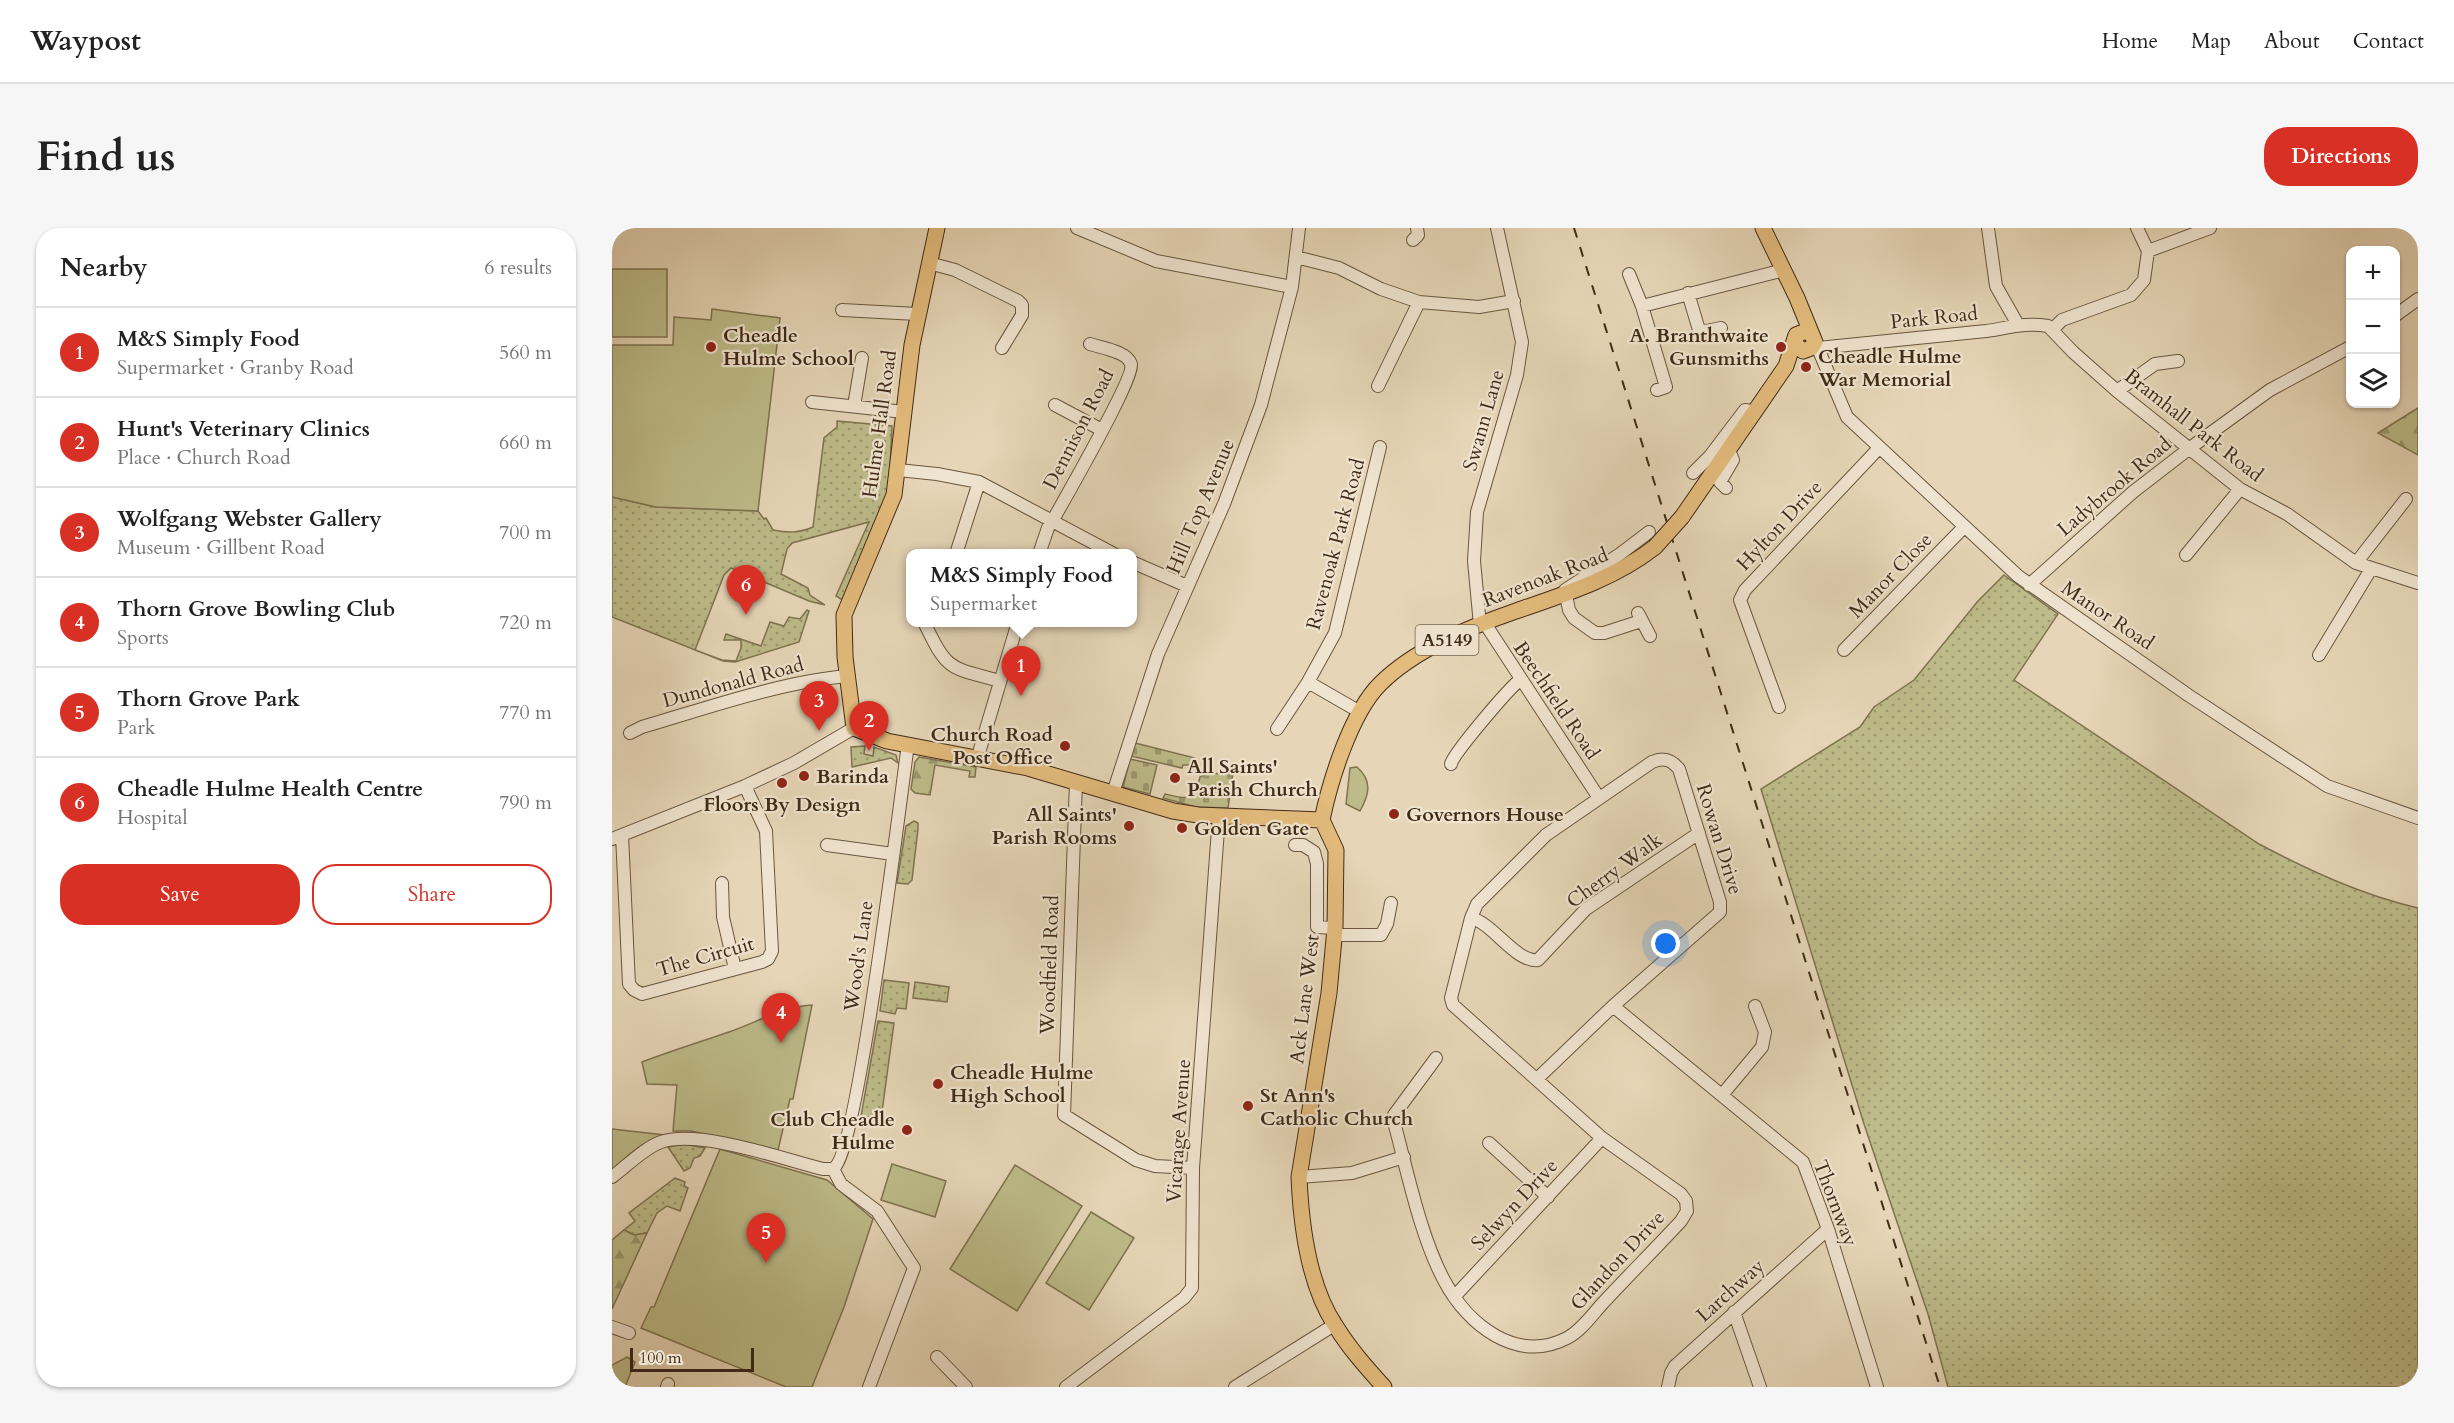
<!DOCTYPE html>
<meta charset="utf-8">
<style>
:root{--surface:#fff;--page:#f6f6f6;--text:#222;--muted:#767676;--line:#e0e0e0;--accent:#d93025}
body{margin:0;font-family:Cardo,serif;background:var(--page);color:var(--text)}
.controls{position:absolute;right:18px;top:18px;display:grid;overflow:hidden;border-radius:12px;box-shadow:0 2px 4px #0004}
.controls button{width:54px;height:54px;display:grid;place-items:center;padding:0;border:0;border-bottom:2px solid var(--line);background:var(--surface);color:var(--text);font:30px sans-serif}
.scale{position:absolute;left:18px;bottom:15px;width:124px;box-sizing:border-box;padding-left:6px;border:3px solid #412b17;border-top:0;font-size:16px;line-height:21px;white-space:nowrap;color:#412b17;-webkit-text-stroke:4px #efe4d0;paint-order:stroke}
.you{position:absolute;left:1054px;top:716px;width:21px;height:21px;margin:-15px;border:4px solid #fff;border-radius:50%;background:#1a73e8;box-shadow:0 0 0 9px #1a73e833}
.badge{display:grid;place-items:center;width:39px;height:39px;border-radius:50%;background:var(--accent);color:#fff;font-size:20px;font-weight:700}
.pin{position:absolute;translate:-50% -50px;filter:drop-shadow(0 2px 3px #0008)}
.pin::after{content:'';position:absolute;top:32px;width:21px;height:18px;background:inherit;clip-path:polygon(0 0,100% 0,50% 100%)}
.popup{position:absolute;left:294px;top:321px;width:231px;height:78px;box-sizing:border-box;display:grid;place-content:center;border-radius:12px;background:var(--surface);filter:drop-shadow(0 2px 4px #0005);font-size:20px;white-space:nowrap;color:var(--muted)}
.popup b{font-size:22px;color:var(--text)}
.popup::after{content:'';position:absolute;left:50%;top:100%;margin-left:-12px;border:12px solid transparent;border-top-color:var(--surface)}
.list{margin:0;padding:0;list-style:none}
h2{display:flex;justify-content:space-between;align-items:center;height:78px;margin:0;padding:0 24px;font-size:26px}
h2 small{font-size:20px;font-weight:400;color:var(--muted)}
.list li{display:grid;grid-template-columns:39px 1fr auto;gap:18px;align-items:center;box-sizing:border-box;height:90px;padding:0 24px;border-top:2px solid var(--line)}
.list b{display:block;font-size:22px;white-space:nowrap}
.list p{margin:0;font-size:20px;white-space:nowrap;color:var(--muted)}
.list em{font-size:20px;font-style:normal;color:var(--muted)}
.actions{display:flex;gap:12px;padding:18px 24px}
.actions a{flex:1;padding:14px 0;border:2px solid var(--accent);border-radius:24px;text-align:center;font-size:21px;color:var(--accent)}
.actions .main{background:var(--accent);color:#fff}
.icon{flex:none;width:33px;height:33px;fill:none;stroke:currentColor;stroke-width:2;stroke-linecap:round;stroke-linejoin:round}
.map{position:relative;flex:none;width:1806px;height:1159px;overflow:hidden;border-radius:24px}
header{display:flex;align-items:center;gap:36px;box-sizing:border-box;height:84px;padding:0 30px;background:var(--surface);border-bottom:2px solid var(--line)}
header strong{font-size:28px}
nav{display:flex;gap:33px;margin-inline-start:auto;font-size:21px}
.intro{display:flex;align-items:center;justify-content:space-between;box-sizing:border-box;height:144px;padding:0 36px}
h1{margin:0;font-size:42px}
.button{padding:15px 27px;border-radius:24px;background:var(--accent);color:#fff;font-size:21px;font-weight:700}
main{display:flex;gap:36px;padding:0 36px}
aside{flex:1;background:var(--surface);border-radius:24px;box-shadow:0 2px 4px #0004}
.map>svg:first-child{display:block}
</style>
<header>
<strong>Waypost</strong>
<nav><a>Home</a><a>Map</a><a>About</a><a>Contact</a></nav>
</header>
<div class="intro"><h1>Find us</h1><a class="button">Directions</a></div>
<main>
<aside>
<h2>Nearby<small>6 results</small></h2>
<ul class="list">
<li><span class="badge">1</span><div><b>M&amp;S Simply Food</b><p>Supermarket · Granby Road</p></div><em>560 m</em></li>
<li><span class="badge">2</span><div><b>Hunt's Veterinary Clinics</b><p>Place · Church Road</p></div><em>660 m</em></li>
<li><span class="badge">3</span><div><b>Wolfgang Webster Gallery</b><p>Museum · Gillbent Road</p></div><em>700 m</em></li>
<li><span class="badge">4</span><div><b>Thorn Grove Bowling Club</b><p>Sports</p></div><em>720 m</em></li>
<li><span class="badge">5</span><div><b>Thorn Grove Park</b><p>Park</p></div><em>770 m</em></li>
<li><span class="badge">6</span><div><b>Cheadle Hulme Health Centre</b><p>Hospital</p></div><em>790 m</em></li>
</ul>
<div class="actions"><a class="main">Save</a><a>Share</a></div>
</aside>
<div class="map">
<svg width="1806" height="1159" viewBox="0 0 1806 1159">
<defs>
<pattern id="grass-dots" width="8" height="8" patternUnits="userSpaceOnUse" patternTransform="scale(1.5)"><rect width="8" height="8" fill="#bdbb89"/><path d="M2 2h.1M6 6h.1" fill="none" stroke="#9b986f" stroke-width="1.8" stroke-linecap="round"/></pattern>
<pattern id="forest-firs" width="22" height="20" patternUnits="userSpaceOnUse" patternTransform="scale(1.5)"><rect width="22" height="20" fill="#bdbb89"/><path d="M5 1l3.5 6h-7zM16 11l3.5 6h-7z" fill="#9b986f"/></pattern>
<pattern id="cemetery-stones" width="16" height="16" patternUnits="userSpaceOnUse" patternTransform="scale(1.5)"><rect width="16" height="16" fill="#bdbb89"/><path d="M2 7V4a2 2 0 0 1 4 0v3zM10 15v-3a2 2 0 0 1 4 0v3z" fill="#9b986f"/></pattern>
</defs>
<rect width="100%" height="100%" fill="#e6d6b7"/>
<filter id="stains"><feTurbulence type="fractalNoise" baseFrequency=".00333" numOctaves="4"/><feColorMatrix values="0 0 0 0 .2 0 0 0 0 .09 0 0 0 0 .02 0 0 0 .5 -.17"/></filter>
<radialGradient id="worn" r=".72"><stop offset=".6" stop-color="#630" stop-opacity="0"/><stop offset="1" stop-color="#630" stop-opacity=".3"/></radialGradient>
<path fill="url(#grass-dots)" stroke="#7f7350" stroke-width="1.5" d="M225,193L280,198L277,263L232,373L224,368L257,294L180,315L175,321L169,346L196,360L198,367L213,377L197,373L119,340L112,347L83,422L110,432L124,433L129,420V412H112L114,406L149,418L158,394L172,398L177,389L188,391L195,382L197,383L187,414L123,434L111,433L0,389V269L44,279L146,283L152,291L154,290L161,302C176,305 187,305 201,299L212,210L225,199Z
M1392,347L1446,386L1402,452L1647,616C1698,643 1750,667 1806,680V1159H1336L1316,1086L1252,896L1149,561L1248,499L1262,479L1302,452L1366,373Z
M253,518L252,526L261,528L262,519L284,527L286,535L279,530L240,539L239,519Z
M302,593L306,595V601L300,652L296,656L285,655L294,598Z
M272,752L297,755L294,781L285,780L283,786L268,783Z
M303,754L337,759L335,774L301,770Z
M266,793L282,795L269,891L249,888Z
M72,916L93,920L88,928L82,930L78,940L72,943L56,919Z
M63,950L73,954L72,958L76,960L68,983L55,978L45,985L35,1005L22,1007L12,1002L23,993L17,985Z"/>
<path fill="url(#forest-firs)" stroke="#7f7350" stroke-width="1.5" d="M1806,180V227L1766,205Z
M307,529L364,539L363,549H357L358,543L323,537L318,567L303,565L299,561L303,534Z
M12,1002L22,1007L35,1005L0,1081V1012Z"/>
<path fill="url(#cemetery-stones)" stroke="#7f7350" stroke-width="1.5" d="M523,515L583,530L582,537H571L570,540L519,528Z
M518,531L545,537L538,566L511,559Z
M621,545L616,580L584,579L551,570L553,566C575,571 583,574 588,549L594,546Z"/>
<path fill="#bdbb89" stroke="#7f7350" stroke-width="1.5" d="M0,41H55V109H0Z
M100,81L168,90L146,283L44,279L0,269V117H61L62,89L99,92Z
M745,539C761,553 757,567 748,583L734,576L738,540Z
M200,777L181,871H178L166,922L79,903H61L65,857L35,856L30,834C59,823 88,814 117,804C146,794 169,779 200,777Z
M0,901L53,907L58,911L0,946Z
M108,921L215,952L261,991L232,1079L200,1159H174L29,1100L39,1079H42Z
M280,936L334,953L323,989L269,972Z
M403,937L470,978L405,1083L338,1041Z
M479,984L522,1010L477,1082L434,1055Z
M15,1129L23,1134L13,1159H0V1137Z"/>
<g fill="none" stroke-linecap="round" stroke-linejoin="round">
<defs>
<path id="minor" d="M465,0L544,33L680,59
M1376,0L1384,58L1405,95
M1525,0L1536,23
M801,12L806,7L805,0
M684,29L727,40L769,61L807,74L867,79L902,73
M317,35L343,42L406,73L410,77V87L390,120
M1017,46L1030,78L1054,159L1045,162
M1076,65L1087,102L1094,103L1109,100
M1030,78L1172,42
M230,82L305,86
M1784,87L1806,71
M1441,101L1450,92L1519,67L1532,52L1536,23L1598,0
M1202,111L1235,189L1406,348L1576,467L1715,558L1806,590
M1206,120L1374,103C1396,100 1413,94 1436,98L1461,124L1505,163L1628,261L1675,286L1744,335L1806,355
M766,158L807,74
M1505,163L1543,136L1566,133
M200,174L292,184
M443,177L490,202
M242,178L250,130
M286,242L325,246L367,254L502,326
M1081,245L1098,228L1133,182L1144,184
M1114,260L1108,254L1121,232L1117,222
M441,292C452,272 523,149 519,136C515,123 489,120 478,116
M344,326L367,254
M427,326L439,291
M1574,327L1628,261
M520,334L575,358
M1744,335L1794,271
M1417,357L1521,264L1578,220L1658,162L1738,119
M1026,385L1038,408
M1029,393L992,405H983L962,390L957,382L953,362L1008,326L1037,304
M312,394C336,444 337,439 388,453
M872,394L987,570
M868,397L862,333L865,284L905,147L910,114L885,0
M1232,422L1352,299
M1707,427L1759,341
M1167,479L1128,372L1133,362L1267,220
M748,484L696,454L723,405L768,219
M665,501L696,454
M18,505L30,499C95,480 169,454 235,448
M366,528L406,394
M839,536C841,526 897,460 908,452
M464,554L452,887L524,932L543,938L581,940
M501,565L546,426L612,276L649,177L680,59L687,0
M10,607L17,756L22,762L30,766L150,734L156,731L160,723L154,603L133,558
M0,611L133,558L182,535L242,500
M215,617L281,626
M683,617H691L702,624L705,636V699L723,700
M110,655L111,689L123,741
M859,690C881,695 904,735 926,732L974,681L1087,605
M722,707H769L775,696L779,675
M1001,778L1191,934L1216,1001L1265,1159
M824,830L782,887V894C795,942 809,1011 833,1054C856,1097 905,1136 955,1110C969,1103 980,1087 990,1076C1016,1048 1043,1021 1069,993L1075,983L1074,973L1069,966L990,910L841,777L839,770L859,690L865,676L934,607L1040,534C1051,529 1059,531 1067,541L1108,674V684L1001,778L926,850
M1110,867L1150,819L1153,804L1143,778
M877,915L936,969
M221,941C245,928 289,567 296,516
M221,941L229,956L265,983L302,1040L257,1159
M0,949C15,938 32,920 49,914C87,901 171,931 211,941H221
M687,949L740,945L792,929
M842,1069L990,910
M1122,1084L1148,1159
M0,1099L17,1105
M325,1129L354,1159
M55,1159L56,1156
M454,1159L572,1070L580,1060L581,940L607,588
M623,1159L722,1097
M1056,1159L1059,1145L1063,1138L1216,1001"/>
<path id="major" d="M325,0L300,117L282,267L232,387L233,429L242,500L275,513L416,540L561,583L586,587L710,592
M1151,0L1185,70L1203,114L1199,120L1191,123L1184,117L1183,111
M1070,289L1174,138L1184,107L1194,103L1200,107
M710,592L724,622L723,700L717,765L687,949C689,997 696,1056 723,1097C737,1120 754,1139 772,1159
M710,592C718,553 739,485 768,456C803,421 858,399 904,383C953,366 1002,351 1043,319"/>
</defs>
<use href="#minor" stroke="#6a563f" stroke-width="14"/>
<use href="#major" stroke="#412b17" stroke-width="17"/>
<use href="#minor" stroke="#efe4d0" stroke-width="12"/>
<use href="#major" stroke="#e3bb7c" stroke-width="15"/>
<path stroke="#412b17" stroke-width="2" stroke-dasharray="10 10" stroke-linecap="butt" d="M962,0L1328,1159"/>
<defs>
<path id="major-bridge" d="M1043,319L1070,289"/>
</defs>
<use href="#major-bridge" stroke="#412b17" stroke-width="17" stroke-linecap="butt"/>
<use href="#major-bridge" stroke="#e3bb7c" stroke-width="15"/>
</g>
<g fill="#8f2418" stroke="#efe4d0" stroke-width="2">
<circle cx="99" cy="119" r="6"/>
<circle cx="1169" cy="119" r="6"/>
<circle cx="1194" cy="139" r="6"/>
<circle cx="453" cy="518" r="6"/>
<circle cx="192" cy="548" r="6"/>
<circle cx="563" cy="550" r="6"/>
<circle cx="170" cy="555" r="6"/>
<circle cx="782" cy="586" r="6"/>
<circle cx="517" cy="598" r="6"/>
<circle cx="570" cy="600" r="6"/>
<circle cx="326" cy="856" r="6"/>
<circle cx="636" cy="878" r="6"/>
<circle cx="295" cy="902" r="6"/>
</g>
<g text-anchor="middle" stroke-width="4.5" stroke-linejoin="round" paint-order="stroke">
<rect fill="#efe4d0" stroke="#75624e" stroke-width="1.5" x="803.5" y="397" width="63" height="30" rx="4.5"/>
<g font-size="18" font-weight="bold" fill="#412b17">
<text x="835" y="418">A5149</text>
</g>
<g font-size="20" fill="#412b17" stroke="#efe4d0">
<text transform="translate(1322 89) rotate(-6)" y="7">Park Road</text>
<text transform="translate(871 192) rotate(-74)" y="7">Swann Lane</text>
<text transform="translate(267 196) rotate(-82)" y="7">Hulme Hall Road</text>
<text transform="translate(1582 197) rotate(38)" y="7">Bramhall Park Road</text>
<text transform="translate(466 201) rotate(-63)" y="7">Dennison Road</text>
<text transform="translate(1502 258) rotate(-40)" y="7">Ladybrook Road</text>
<text transform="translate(588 278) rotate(-67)" y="7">Hill Top Avenue</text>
<text transform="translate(1167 297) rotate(-47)" y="7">Hylton Drive</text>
<text transform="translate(723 316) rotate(-75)" y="7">Ravenoak Park Road</text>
<text transform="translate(1278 347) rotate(-46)" y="7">Manor Close</text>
<text transform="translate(933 349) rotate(-21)" y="7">Ravenoak Road</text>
<text transform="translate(1496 387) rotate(34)" y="7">Manor Road</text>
<text transform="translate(121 454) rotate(-15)" y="7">Dundonald Road</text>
<text transform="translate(945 472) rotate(56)" y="7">Beechfield Road</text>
<text transform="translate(1108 611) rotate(73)" y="7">Rowan Drive</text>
<text transform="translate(1002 642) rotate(-36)" y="7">Cherry Walk</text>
<text transform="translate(93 728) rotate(-16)" y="7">The Circuit</text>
<text transform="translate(246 728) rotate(-82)" y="7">Wood's Lane</text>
<text transform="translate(437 737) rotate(-88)" y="7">Woodfield Road</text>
<text transform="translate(692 771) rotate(-83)" y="7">Ack Lane West</text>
<text transform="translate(566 903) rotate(-86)" y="7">Vicarage Avenue</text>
<text transform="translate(1224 975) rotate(69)" y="7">Thornway</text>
<text transform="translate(902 976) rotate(-47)" y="7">Selwyn Drive</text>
<text transform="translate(1005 1032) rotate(-47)" y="7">Glandon Drive</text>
<text transform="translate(1118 1062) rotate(-42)" y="7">Larchway</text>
</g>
<g font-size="20" font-weight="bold" fill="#412b17" stroke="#efe4d0" text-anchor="start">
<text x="111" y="114">Cheadle<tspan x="111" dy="23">Hulme School</tspan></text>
<text x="1157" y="114" text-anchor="end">A. Branthwaite<tspan x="1157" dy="23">Gunsmiths</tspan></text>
<text x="1206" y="135">Cheadle Hulme<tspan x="1206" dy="23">War Memorial</tspan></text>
<text x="441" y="513" text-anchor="end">Church Road<tspan x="441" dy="23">Post Office</tspan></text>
<text x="575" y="545">All Saints'<tspan x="575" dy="23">Parish Church</tspan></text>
<text x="204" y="555">Barinda</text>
<text x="170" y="583" text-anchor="middle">Floors By Design</text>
<text x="505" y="593" text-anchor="end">All Saints'<tspan x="505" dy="23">Parish Rooms</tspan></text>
<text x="794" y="593">Governors House</text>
<text x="582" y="607">Golden Gate</text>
<text x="338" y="851">Cheadle Hulme<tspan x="338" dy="23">High School</tspan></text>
<text x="648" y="874">St Ann's<tspan x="648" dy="23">Catholic Church</tspan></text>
<text x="283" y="898" text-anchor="end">Club Cheadle<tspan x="283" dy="23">Hulme</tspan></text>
</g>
</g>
<rect width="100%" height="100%" filter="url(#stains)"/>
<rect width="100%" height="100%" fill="url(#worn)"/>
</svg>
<div class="controls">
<button>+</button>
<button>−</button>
<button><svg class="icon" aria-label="layers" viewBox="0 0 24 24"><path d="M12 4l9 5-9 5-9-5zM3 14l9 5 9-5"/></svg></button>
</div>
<div class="scale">100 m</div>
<div class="you"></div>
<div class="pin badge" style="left:409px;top:468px">1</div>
<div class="popup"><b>M&amp;S Simply Food</b>Supermarket</div>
<div class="pin badge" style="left:257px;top:523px">2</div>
<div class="pin badge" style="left:207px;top:503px">3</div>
<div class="pin badge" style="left:169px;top:815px">4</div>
<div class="pin badge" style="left:154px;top:1035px">5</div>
<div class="pin badge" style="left:134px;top:387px">6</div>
</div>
</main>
